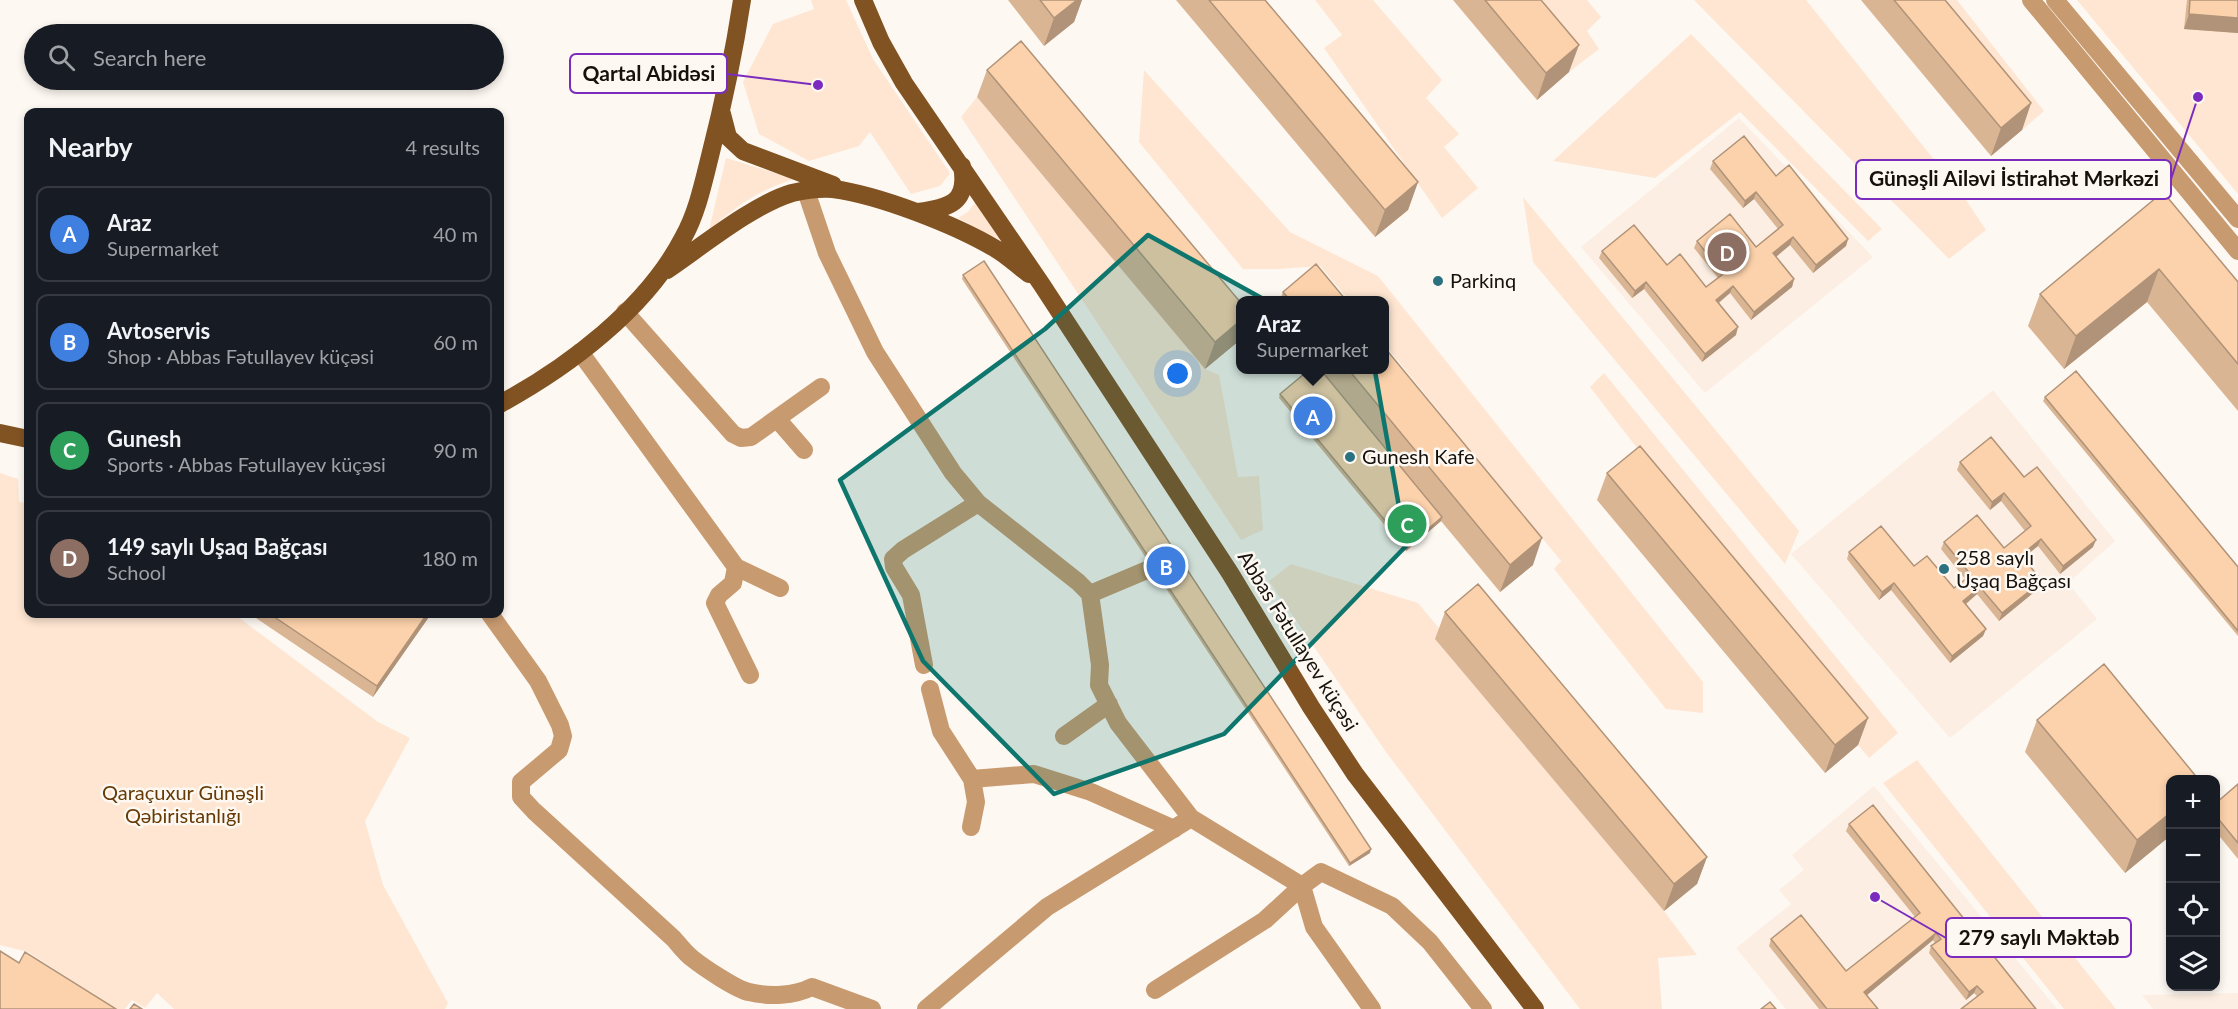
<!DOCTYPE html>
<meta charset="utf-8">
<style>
:root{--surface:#171b24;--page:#20242c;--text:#f1f3f6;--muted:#9ea1a6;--line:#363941;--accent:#2c7180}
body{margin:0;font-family:Lato,sans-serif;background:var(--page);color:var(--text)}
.controls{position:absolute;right:18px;bottom:18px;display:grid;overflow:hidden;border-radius:12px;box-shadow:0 3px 9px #0003}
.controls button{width:54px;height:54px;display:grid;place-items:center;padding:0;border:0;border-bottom:2px solid var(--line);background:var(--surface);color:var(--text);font:30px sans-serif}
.you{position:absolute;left:1178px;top:374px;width:21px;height:21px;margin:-15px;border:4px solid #fff;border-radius:50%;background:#1a73e8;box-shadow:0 0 0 9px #1a73e833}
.badge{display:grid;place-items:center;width:39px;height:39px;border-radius:50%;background:var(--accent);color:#fff;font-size:20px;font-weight:700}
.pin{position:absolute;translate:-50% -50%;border:3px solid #fff;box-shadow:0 2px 6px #0006}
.popup{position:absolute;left:1236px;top:296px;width:153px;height:78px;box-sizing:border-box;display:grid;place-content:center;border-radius:12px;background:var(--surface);filter:drop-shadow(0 2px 4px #0005);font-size:20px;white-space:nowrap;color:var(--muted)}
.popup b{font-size:22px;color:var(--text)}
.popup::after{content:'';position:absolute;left:50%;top:100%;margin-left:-12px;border:12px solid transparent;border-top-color:var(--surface)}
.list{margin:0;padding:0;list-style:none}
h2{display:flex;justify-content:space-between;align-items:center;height:78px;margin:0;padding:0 24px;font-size:26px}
h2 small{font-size:20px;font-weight:400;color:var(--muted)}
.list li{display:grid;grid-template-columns:39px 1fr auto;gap:18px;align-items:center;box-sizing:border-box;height:96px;margin:0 12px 12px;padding:0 12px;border:2px solid var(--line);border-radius:12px}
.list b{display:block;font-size:22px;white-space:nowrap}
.list p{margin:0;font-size:20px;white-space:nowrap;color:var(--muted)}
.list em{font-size:20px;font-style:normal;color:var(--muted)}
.icon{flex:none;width:33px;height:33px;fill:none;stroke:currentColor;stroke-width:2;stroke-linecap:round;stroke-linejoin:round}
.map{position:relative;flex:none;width:2238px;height:1009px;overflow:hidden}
.search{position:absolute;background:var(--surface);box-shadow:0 3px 9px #0003;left:24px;top:24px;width:480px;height:66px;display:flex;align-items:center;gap:15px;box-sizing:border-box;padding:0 21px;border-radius:33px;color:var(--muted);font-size:22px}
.panel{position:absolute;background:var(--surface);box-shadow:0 3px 9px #0003;left:24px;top:108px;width:480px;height:510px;border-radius:12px}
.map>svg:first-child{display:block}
</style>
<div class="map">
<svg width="2238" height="1009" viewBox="0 0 2238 1009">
<rect width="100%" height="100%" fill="#fef8f2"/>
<path fill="#fceee2" d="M1739,118L1873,257L1705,393L1581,247Z
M1993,390L2115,541L2068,583L2097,619L1950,738L1791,554Z
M1874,786L2057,1009H1786L1736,948L1791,904L1779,890L1804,870L1792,855Z
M2238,993V1009H2153L2142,995Z"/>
<path fill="#fee6d2" d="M811,0H846L873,59L950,173L940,186L911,194L870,132L859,146L809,161L759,134L743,82L773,24L814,9Z
M1315,0H1373L1442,80L1426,98L1459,134L1444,147L1478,188L1442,218L1324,48L1342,35Z
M1508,0H1587L1601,17L1587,31L1599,49L1569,72Z
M1694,0H1806L1964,197L1986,230L1949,259Z
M1912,0H1957L2044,111L2022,130Z
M2077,0H2238V194Z
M1691,34L1882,229L1868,241L1740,112L1655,178L1553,161Z
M1144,70L1290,232L1378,276L1703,682V713L1666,709L1554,569L1561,561L1385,345V300H1349L1320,266L1279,269H1243L1139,142Z
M977,97L1205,369L1219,375L1238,477L1259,476L1263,530L1241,540L961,117Z
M726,158L795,179C760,189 736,206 709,230Z
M1523,197L1799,531L1785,564L1533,262Z
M975,202L1004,242L958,218L969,211Z
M1604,373L1898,733L1869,758L1630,473L1647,461L1590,387Z
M0,473L18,479L19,502L28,503V614H234L378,722L410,738L365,821L383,885L448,1003L445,1009H174L157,993L145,1008L132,1000L125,1009H116L28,952L0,945Z
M1291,564L1418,603L1443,633L1436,640L1664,911L1697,955L1658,958L1662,1009H1580L1386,752L1269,581Z
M1917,760L2116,1009H2064L1883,783Z"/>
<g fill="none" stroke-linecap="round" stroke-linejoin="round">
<path stroke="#c89a70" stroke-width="18" d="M2031,0L2238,251
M2055,0L2238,219
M806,191L827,253L875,352L953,473L978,503L1078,582L1090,594L1100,665L1099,685L1118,723L1191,818L1302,886L1321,872L1392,906L1430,942L1483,1009
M625,312L733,434L741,438L751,437L821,387
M580,352L736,567L733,583L719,595L715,603L750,675
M778,420L804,450
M736,567L780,588
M1090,594L1147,570
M490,614L538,681L560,725L563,736L559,750L521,782V797L534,811L674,939C680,946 686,954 693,959C703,967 737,990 749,992C769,997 794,996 812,987L872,1009
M924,665L911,595L894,567L893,559L903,550L978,503
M930,689L941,731L972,779L976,802L971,827
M1064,736L1109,704
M972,779L1034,774L1091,792L1174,829
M1155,990L1265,920L1302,886L1314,927L1372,1009
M926,1009L1047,907L1191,818"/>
<path stroke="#825322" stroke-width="18" d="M863,0L881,42L904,83L1042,285L1230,573L1311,707L1355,774L1535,1009
M722,114L728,137L743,151L833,185
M918,212C949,208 969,203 962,166
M667,270C701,247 754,204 792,193C805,190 820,188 833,189C879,195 956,225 996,249C1008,256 1018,266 1029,274
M500,404C568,367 646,309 683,238C697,213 703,184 710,156C723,105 734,53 742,0
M0,433L28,439"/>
</g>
<path fill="#d9b594" d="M1008,0H1082L1074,22L1044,46Z
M1176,0H1265L1418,182L1408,210L1375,237Z
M1453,0H1541L1569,72L1537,100Z
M1861,0H1945L2031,103L2022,130L1991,156Z
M2187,0H2238V33L2184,29Z
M987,70L1240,340L1205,369L977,97Z
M1713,161L1776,176L1848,239L1846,246L1813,273L1790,245L1776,257L1794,279L1792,287L1751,320L1730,293L1719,303L1736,335L1702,362L1644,289L1632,298L1599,258L1602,251L1667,265L1706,287L1718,278L1694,248L1697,241L1756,247L1778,229L1754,199L1743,208L1710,169Z
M2163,192L2238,282V411L2147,302L2064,369L2028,326L2040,294Z
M963,275L1370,853L1349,866L962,279Z
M1283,292L1346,300H1280Z
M1310,369H1385L1533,565L1500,592L1441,521L1406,551L1279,398L1280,394Z
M2045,397L2238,567V636L2043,401Z
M1960,462L2024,477L2093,547L2060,574L2038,546L2023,558L2042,581L2039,588L1999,621L1977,594L1966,604L1986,629L1983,636L1950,663L1891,590L1879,600L1847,559L1849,552L1914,566L1954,588L1965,579L1941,549L1944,542L2004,548L2025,531L2001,501L1990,510L1957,470Z
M1607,473L1868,718L1858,745L1825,773L1597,500Z
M1445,612L1707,857L1697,884L1664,911L1435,639Z
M250,614H431L373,697Z
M2037,720L2170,780V836L2125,873L2025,752Z
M2238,784V859L2216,832V803Z
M1849,824L2036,1009L1977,996L1974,993L1966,1000L1929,953L1931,946L1935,943L1933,940L1867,995L1878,1009H1819L1769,946L1771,939L1846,971L1915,917L1846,831Z"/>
<path fill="#b09378" d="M1077,0H1082L1074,22L1044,46L1054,18Z
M2189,14L2238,18V33L2184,29Z
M1579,45L1569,72L1537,100L1546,73Z
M2031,103L2022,130L1991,156L2001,128Z
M1418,182L1408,210L1375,237L1385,210Z
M1756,192L1754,199L1743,208L1745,201Z
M1793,237L1790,245L1771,261L1773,253Z
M1848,239L1846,246L1813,273L1816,265Z
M2159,269L2147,302L2064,369L2076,336Z
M1794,279L1792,287L1751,320L1754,312Z
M1646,282L1644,289L1632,298L1635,291Z
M1733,286L1730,293L1713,307L1716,300Z
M1241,320V337L1240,340L1205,369L1215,342Z
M1738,327L1736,335L1702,362L1705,354Z
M2004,493L2001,501L1990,510L1992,502Z
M1442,517L1441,521L1406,551L1407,547Z
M1542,538L1533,565L1500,592L1510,565Z
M2041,539L2038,546L2018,562L2021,555Z
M2096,540L2093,547L2060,574L2063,566Z
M2042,581L2039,588L1999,621L2002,613Z
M1894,583L1891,590L1879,600L1882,592Z
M1980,587L1977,594L1961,608L1963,601Z
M427,614H431L373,697L377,686Z
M1986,629L1983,636L1950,663L1952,656Z
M1868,718L1858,745L1825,773L1835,745Z
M2170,813V836L2125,873L2137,840Z
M1371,849L1370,853L1349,866L1350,863Z
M1707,857L1697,884L1664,911L1674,884Z
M1936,933L1933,940L1861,1000L1864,992Z
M1977,986L1974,993L1966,1000L1969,992Z"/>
<path fill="#fcd2ac" stroke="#b09378" stroke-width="1.5" d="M1040,0H1077L1054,18Z
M1209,0H1265L1418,182L1385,210Z
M1485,0H1541L1579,45L1546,73Z
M1894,0H1945L2031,103L2001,128Z
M2190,0H2238V18L2189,14Z
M1021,41L1241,303V320L1215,342L987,70Z
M1744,136L1776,176L1789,165L1848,239L1816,265L1793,237L1773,253L1794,279L1754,312L1733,286L1716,300L1738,327L1705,354L1646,282L1635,291L1602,251L1634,225L1667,265L1680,254L1706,287L1723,274L1697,241L1730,214L1756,247L1783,225L1756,192L1745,201L1713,161Z
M2163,192L2238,282V364L2159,269L2076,336L2040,294Z
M984,261L1371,849L1350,863L963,275Z
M1316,264L1346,300H1290L1283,292Z
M1385,348L1542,538L1510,565L1348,369H1385Z
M1310,369H1320L1442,517L1407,547L1280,394Z
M2076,371L2238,567V631L2045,397Z
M1991,437L2024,477L2037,467L2096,540L2063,566L2041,539L2021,555L2042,581L2002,613L1980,587L1963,601L1986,629L1952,656L1894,583L1882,592L1849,552L1881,526L1914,566L1927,556L1954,588L1971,575L1944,542L1977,515L2004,548L2031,526L2004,493L1992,502L1960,462Z
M1640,446L1868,718L1835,745L1607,473Z
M1478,584L1707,857L1674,884L1445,612Z
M270,614H427L377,686Z
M2104,664L2199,780H2170V813L2137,840L2037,720Z
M2238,784V843L2216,816V803Z
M1873,805L2036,1009H1961L1983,992L1977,986L1969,992L1931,946L1941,939L1936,933L1864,992L1878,1009H1827L1771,939L1801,915L1846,971L1920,913L1849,824Z
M0,951L19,963L25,952L116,1009H1L0,1008Z
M1770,1002L1776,1009H1761Z
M134,1004L142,1009H130Z"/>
<path fill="#0f766e" fill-opacity="0.2" stroke="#0f766e" stroke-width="4.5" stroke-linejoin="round" d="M1148,235L1373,360L1406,546L1224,734L1054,794L923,661L840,480L1045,329Z"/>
<g fill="#2c7180" stroke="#fef8f2" stroke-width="2">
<circle cx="1438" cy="281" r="6"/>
<circle cx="1350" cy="457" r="6"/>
<circle cx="1944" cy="569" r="6"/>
</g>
<g text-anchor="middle" stroke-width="5" stroke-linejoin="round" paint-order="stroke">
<g font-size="20" fill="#16110c" stroke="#fef8f2" text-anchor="start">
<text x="1450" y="288">Parkinq</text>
<text x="1362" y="464">Gunesh Kafe</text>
<text x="1956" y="565">258 saylı<tspan x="1956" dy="23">Uşaq Bağçası</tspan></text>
</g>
<g font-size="20" fill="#16110c" stroke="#fef8f2">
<text transform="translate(1298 641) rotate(58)" y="7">Abbas Fətullayev küçəsi</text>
</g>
<g font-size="20" fill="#663a05" stroke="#fef8f2">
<text x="183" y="800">Qaraçuxur Günəşli<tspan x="183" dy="23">Qəbiristanlığı</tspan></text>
</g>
</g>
<path fill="none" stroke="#7b2cbf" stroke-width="2" d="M818 85L727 74M2198 97L2171 179M1875 897L1946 938"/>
<g fill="#7b2cbf" stroke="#fef8f2" stroke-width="2">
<circle cx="818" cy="85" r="6"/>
<circle cx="2198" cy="97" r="6"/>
<circle cx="1875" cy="897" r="6"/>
</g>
<g fill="#fef8f2" stroke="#7b2cbf" stroke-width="2">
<rect x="570" y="54" width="157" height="39" rx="6"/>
<rect x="1856" y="160" width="315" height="39" rx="6"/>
<rect x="1946" y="918" width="185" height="39" rx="6"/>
</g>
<g font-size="21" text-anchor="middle" font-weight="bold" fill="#16110c">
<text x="649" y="81">Qartal Abidəsi</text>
<text x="2014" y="186">Günəşli Ailəvi İstirahət Mərkəzi</text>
<text x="2039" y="945">279 saylı Məktəb</text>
</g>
</svg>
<div class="controls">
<button>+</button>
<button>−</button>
<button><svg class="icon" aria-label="locate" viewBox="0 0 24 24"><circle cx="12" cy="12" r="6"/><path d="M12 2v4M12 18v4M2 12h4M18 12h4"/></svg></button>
<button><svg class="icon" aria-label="layers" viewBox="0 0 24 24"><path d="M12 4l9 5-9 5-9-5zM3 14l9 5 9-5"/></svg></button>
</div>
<div class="you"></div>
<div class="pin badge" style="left:1313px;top:416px;background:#3f7fe0">A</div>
<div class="popup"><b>Araz</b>Supermarket</div>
<div class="pin badge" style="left:1166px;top:566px;background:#3f7fe0">B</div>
<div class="pin badge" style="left:1407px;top:524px;background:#2e9e5b">C</div>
<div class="pin badge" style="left:1727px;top:252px;background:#8d6e63">D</div>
<div class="search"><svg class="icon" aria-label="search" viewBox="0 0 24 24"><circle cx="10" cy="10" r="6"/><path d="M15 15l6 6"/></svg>Search here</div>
<section class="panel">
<h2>Nearby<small>4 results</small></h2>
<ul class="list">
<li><span class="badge" style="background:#3f7fe0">A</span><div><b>Araz</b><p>Supermarket</p></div><em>40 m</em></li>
<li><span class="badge" style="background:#3f7fe0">B</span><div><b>Avtoservis</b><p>Shop · Abbas Fətullayev küçəsi</p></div><em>60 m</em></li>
<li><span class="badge" style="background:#2e9e5b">C</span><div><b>Gunesh</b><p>Sports · Abbas Fətullayev küçəsi</p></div><em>90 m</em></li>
<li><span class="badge" style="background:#8d6e63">D</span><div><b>149 saylı Uşaq Bağçası</b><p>School</p></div><em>180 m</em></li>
</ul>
</section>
</div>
